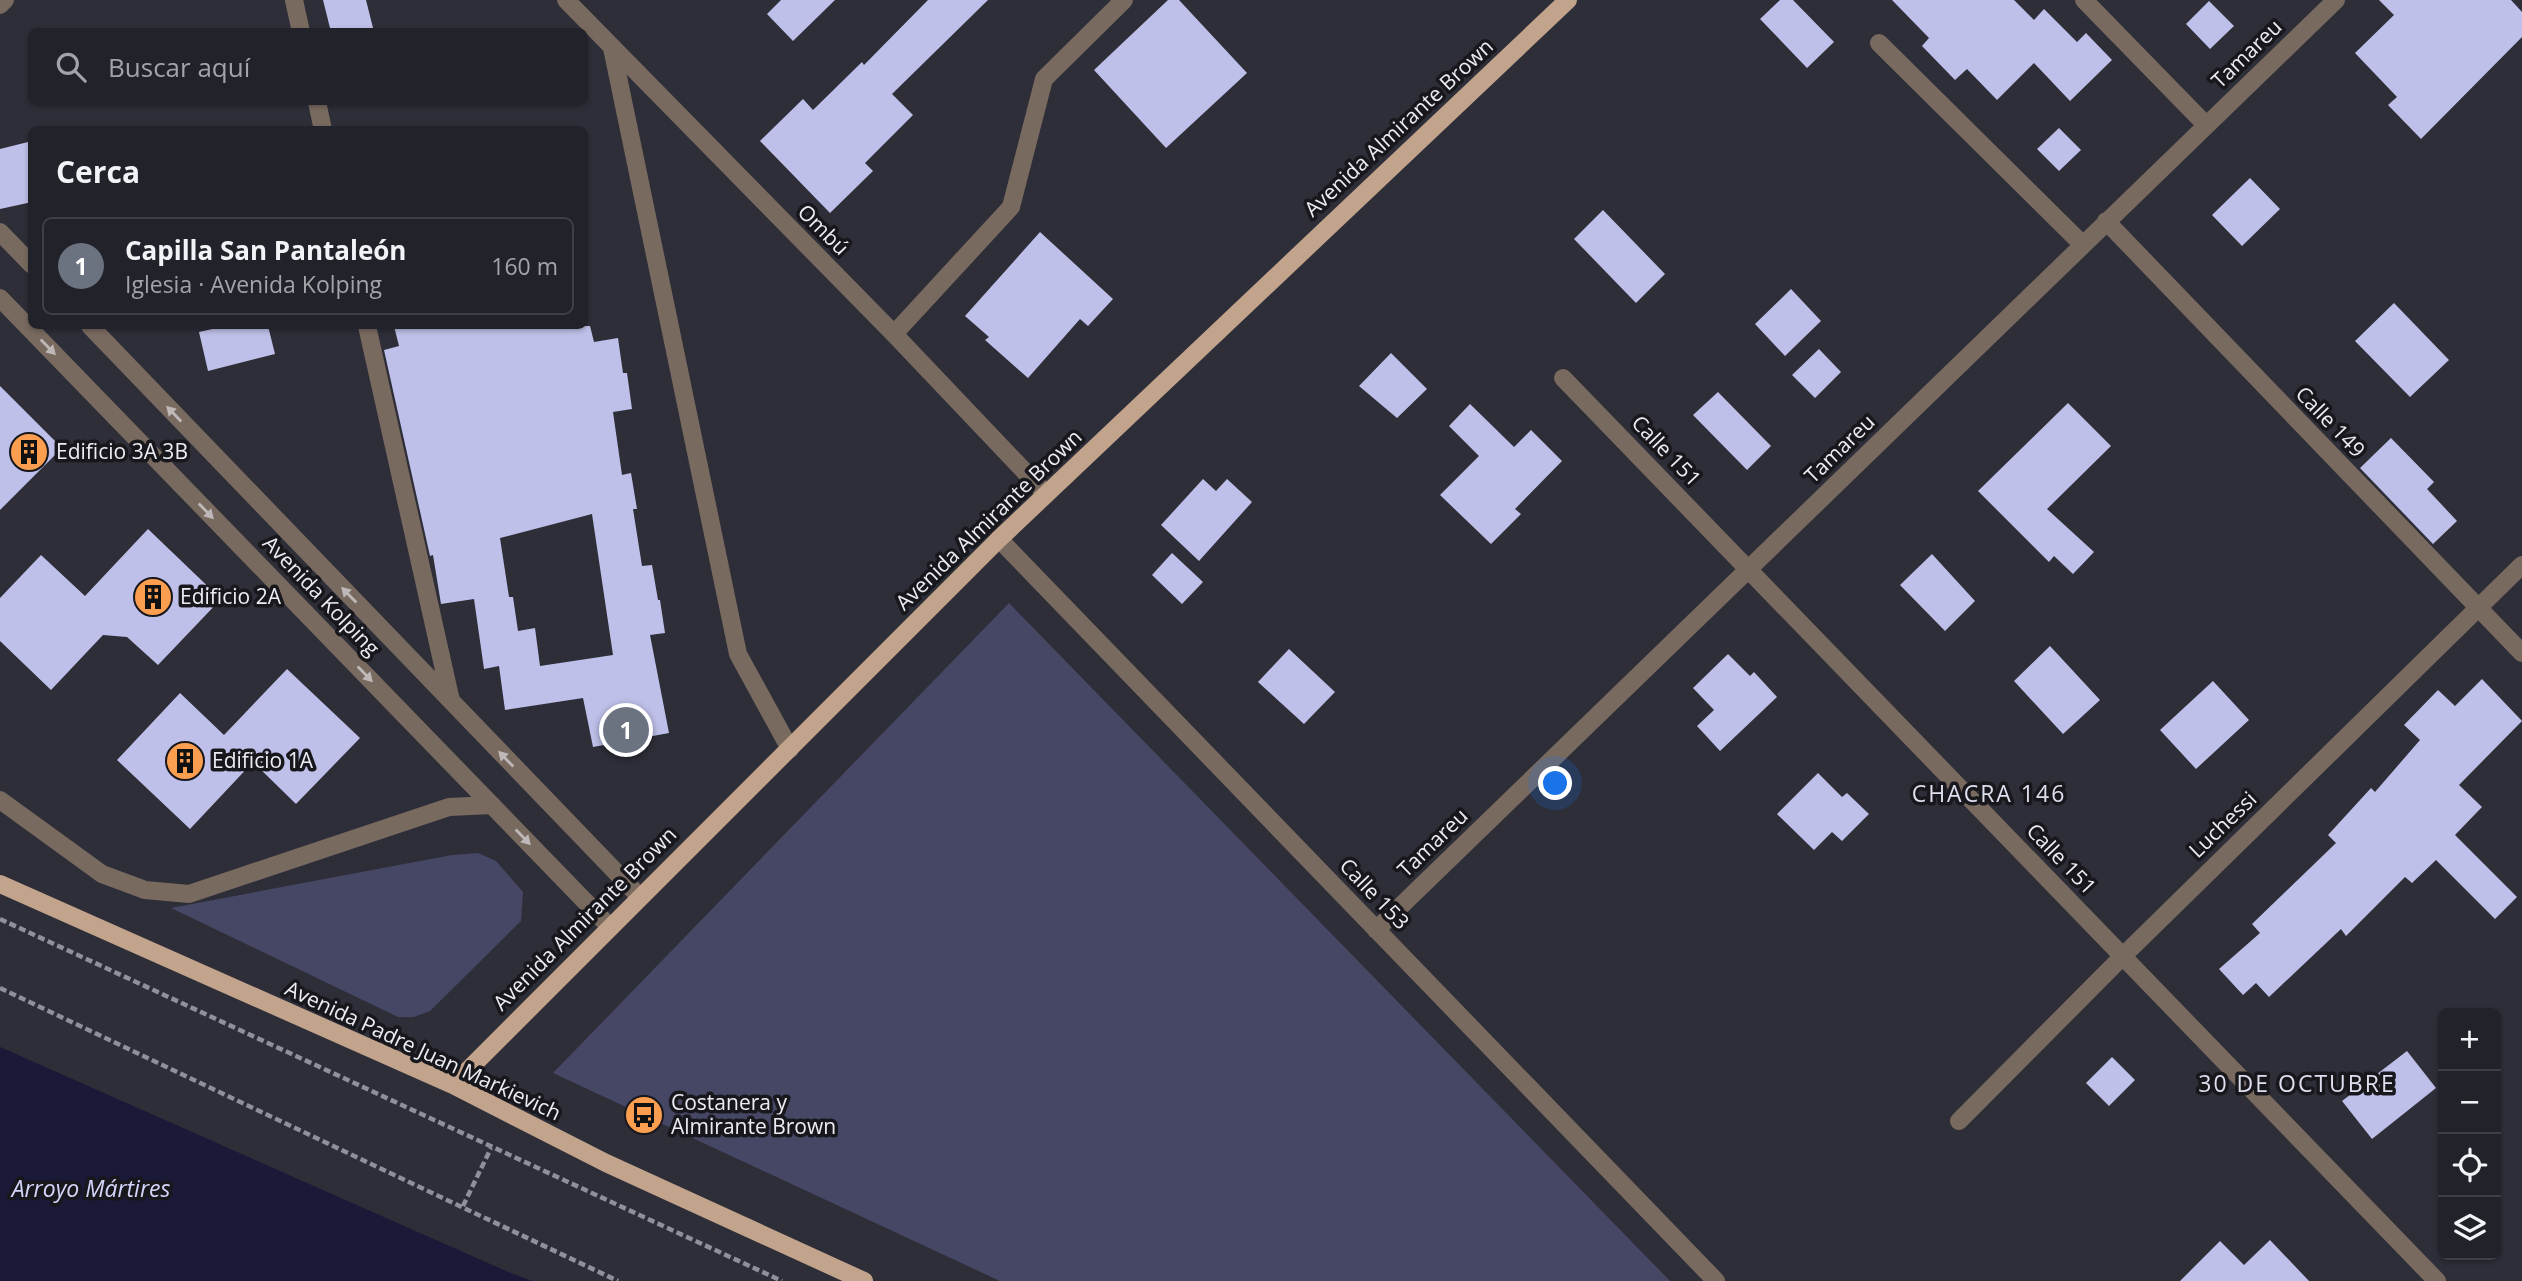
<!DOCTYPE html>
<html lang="es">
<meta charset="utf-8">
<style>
:root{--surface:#22222b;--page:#2e2f37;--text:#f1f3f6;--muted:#a2a4a9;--line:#3f3f47;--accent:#b45309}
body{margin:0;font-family:"Open Sans",sans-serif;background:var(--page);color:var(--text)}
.controls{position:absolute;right:21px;bottom:21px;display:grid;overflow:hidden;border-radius:10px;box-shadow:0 2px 5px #0004}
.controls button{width:63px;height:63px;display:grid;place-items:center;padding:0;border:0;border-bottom:2px solid var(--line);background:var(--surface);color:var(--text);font:35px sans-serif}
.you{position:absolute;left:1556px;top:784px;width:24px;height:24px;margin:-18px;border:5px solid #fff;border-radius:50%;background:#1a73e8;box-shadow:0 0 0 10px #1a73e833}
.badge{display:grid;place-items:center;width:46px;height:46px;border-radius:50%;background:var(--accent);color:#fff;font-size:23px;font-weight:700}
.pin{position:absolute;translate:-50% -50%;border:4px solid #fff;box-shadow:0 2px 7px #0006}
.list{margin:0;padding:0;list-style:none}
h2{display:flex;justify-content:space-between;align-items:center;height:91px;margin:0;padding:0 28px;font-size:30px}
h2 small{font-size:23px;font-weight:400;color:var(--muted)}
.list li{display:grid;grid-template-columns:46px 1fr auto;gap:21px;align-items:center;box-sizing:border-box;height:98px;margin:0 14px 14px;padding:0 14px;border:2px solid var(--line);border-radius:10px}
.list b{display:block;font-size:26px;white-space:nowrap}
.list p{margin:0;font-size:23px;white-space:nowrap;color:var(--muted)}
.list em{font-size:23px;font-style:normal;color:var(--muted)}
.icon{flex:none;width:38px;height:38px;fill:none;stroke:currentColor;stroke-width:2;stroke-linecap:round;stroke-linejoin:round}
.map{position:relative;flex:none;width:2522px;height:1281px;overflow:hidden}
.search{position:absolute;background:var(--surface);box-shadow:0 2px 5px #0004;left:28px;top:28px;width:560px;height:77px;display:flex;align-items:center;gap:18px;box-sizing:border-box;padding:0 24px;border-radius:10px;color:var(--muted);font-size:26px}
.panel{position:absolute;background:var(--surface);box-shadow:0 2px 5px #0004;left:28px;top:126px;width:560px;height:203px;border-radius:10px}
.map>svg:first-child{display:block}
</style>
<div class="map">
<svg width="2522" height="1281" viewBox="0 0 2522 1281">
<rect width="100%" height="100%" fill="#2e2e39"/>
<path fill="#464765" d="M1009,603L1670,1281H1000L553,1073Z
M478,853L496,861L523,892L521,921L430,1011L414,1017H398L171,908L452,855Z"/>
<path fill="#1a1937" d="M0,1047L506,1271L532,1281H0Z"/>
<path fill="#bec0e9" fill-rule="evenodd" d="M323,0H366L374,32H331Z
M781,0H835L793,41L767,14Z
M928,0H988L892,94L913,115L865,163L873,171L830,213L760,141L803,99L813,110L862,62L864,65Z
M1168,0H1179L1247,73L1166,148L1094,70Z
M1780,0H1793L1834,42L1807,68L1760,19Z
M1892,0H2014L2034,20L2044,9L2077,42L2086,33L2112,60L2070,101L2034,63L1997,100L1967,69L1955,80L1922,46L1929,38Z
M2379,0H2511L2522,12V37L2421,139L2388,105L2397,97L2355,53L2394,15Z
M2209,1L2234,26L2210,49L2186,24Z
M2059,128L2081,150L2059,171L2037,149Z
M32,141V202L0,209V149Z
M2250,178L2280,209L2242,246L2212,215Z
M1603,210L1665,274L1636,303L1574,239Z
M1040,232L1113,299L1088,326L1080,319L1028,378L985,340L989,337L965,316Z
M1791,289L1821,321L1785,356L1755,324Z
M2394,303L2449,360L2410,397L2355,341Z
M226,326H268L275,354L208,371L199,332Z
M394,326H590L594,342L618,338L623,373H627L632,409L613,412L622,475L631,473L637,509H633L642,566L652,565L658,600H660L665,633L650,635L669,733L593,747L583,698L505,710L499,666L484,669L474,599L441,604L433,555L430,556L384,350L399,346ZM592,514L613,655L540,666L535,628L518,631L513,597H509L500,538Z
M1819,349L1841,372L1815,398L1792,375Z
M1391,353L1427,389L1397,418L1359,386Z
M0,386L62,448L0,510Z
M1718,392L1771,446L1747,470L1693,415Z
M2068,403L2111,446L2047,509L2094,552L2073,574L2054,556L2049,562L1978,491Z
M1470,404L1514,447L1531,430L1562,461L1515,509L1521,514L1491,544L1440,495L1479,456L1449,426Z
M2391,438L2434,482L2427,489L2457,521L2433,544L2360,468Z
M1203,479L1216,491L1227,479L1252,502L1199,561L1161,525Z
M148,529L221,599L158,665L127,637L103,635L51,690L0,641V598L41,555L85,596Z
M1172,553L1203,582L1182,604L1152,575Z
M1932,554L1975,601L1945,631L1900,585Z
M2050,646L2100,700L2063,734L2014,681Z
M1289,649L1335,692L1304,724L1258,682Z
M1728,654L1750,676L1754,672L1777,697L1720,751L1697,726L1714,710L1693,688Z
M287,669L360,738L296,804L253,762L190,829L117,760L180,693L224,735Z
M2482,679L2522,721L2459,785L2482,807L2455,835L2517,897L2495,919L2436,860L2412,883L2405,877L2346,936L2341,929L2269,997L2256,983L2243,995L2219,969L2260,933L2252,924L2336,843L2328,835L2371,788L2375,792L2420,740L2404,725L2438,690L2455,706Z
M2213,681L2249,720L2196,769L2160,730Z
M1818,773L1842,797L1847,793L1869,814L1842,841L1832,832L1814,850L1777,814Z
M2407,1051L2436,1088L2372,1139L2342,1101Z
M2112,1057L2135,1080L2109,1106L2086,1083Z
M2270,1240L2309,1281H2180L2220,1241L2244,1265Z"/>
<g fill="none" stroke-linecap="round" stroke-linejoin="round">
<path stroke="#8f9099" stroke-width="4.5" stroke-dasharray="7 3.5" stroke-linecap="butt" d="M0,919L782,1281
M0,988L618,1281
M463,1206L491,1148"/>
<path stroke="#796a5f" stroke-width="18" d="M294,0L301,32
M566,0L894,334L1046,494
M2084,0L2206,125
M0,5L5,0
M1879,43L2082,244
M612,48L738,654L790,749
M317,102L323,130
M2106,221L2522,653
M0,232L32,265
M0,298L609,926
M90,326L639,896
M367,326L451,701
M894,334L1011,207L1044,79L1124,0
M1563,378L2437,1281
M999,539L1716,1281
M0,800L102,874L145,890L189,894L449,807L492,805
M1376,930L2336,0
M1959,1121L2123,956L2522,565"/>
<path stroke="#c2a38c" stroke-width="18" d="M0,884L453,1085L606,1163L864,1281
M453,1085L999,539L1568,0"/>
</g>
<defs><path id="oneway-solid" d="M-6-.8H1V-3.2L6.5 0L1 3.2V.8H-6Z" transform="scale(1.75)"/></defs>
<g fill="#beb9b8">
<use href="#oneway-solid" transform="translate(48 347) rotate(46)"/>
<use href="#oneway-solid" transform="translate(174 414) rotate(-134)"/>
<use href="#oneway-solid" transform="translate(206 511) rotate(46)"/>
<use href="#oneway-solid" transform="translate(349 595) rotate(-134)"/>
<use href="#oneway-solid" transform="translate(365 674) rotate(46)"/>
<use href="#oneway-solid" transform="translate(506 759) rotate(-134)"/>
<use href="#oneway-solid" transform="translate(523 837) rotate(46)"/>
</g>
<defs>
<symbol id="building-disc" viewBox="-11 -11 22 22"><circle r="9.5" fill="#fb9e50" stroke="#17171c"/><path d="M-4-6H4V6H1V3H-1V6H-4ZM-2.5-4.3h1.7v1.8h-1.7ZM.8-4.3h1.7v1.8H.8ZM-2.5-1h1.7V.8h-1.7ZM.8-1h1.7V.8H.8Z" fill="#111"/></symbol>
<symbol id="bus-disc" viewBox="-11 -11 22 22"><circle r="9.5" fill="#fb9e50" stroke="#17171c"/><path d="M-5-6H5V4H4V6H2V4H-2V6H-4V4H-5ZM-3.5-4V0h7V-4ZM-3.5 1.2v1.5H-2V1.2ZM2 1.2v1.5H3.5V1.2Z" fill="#111"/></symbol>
</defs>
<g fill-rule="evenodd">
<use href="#building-disc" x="7" y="430" width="44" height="44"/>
<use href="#building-disc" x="131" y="575" width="44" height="44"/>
<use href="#building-disc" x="163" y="739" width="44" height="44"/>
<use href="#bus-disc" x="622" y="1093" width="44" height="44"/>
</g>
<g text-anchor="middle" stroke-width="7" stroke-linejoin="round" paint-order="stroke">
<g font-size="21" fill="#ecedf4" stroke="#17171c">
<text transform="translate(2247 54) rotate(-44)" y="7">Tamareu</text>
<text transform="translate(1399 128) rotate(-43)" y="7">Avenida Almirante Brown</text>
<text transform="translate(823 230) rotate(45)" y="7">Ombú</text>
<text transform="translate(2330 422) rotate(46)" y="7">Calle 149</text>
<text transform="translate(1840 449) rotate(-44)" y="7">Tamareu</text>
<text transform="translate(1666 451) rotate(46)" y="7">Calle 151</text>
<text transform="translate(989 520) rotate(-44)" y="7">Avenida Almirante Brown</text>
<text transform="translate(321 596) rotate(46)" y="7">Avenida Kolping</text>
<text transform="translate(2223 825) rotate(-44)" y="7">Luchessi</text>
<text transform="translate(1433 843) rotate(-44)" y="7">Tamareu</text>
<text transform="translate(2061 859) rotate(46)" y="7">Calle 151</text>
<text transform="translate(1374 894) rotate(46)" y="7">Calle 153</text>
<text transform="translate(585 919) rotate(-45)" y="7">Avenida Almirante Brown</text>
<text transform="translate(423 1051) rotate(25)" y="7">Avenida Padre Juan Markievich</text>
</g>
<g font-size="21" fill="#ecedf4" stroke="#17171c" text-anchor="start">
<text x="56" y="459">Edificio 3A 3B</text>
<text x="180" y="604">Edificio 2A</text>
<text x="212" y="768">Edificio 1A</text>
<text x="671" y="1110">Costanera y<tspan x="671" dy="24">Almirante Brown</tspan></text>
</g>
<g font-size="23" letter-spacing="2" fill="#dedfee" stroke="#17171c">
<text x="1989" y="802">CHACRA 146</text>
<text x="2297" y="1092">30 DE OCTUBRE</text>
</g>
<g font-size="23" font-style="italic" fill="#d3d5fb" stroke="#17171c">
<text x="91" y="1197">Arroyo Mártires</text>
</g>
</g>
</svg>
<div class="controls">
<button>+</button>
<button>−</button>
<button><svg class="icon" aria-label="locate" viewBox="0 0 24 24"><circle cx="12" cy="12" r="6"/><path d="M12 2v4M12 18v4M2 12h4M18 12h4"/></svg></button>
<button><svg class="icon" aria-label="layers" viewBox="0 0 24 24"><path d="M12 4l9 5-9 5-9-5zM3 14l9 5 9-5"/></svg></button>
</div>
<div class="you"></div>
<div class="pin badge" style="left:626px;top:730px;background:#6b7280">1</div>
<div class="search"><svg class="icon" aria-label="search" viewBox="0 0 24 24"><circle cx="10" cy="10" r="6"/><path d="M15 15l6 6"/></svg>Buscar aquí</div>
<section class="panel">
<h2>Cerca<small></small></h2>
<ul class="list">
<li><span class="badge" style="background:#6b7280">1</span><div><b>Capilla San Pantaleón</b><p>Iglesia · Avenida Kolping</p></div><em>160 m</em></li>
</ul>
</section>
</div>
